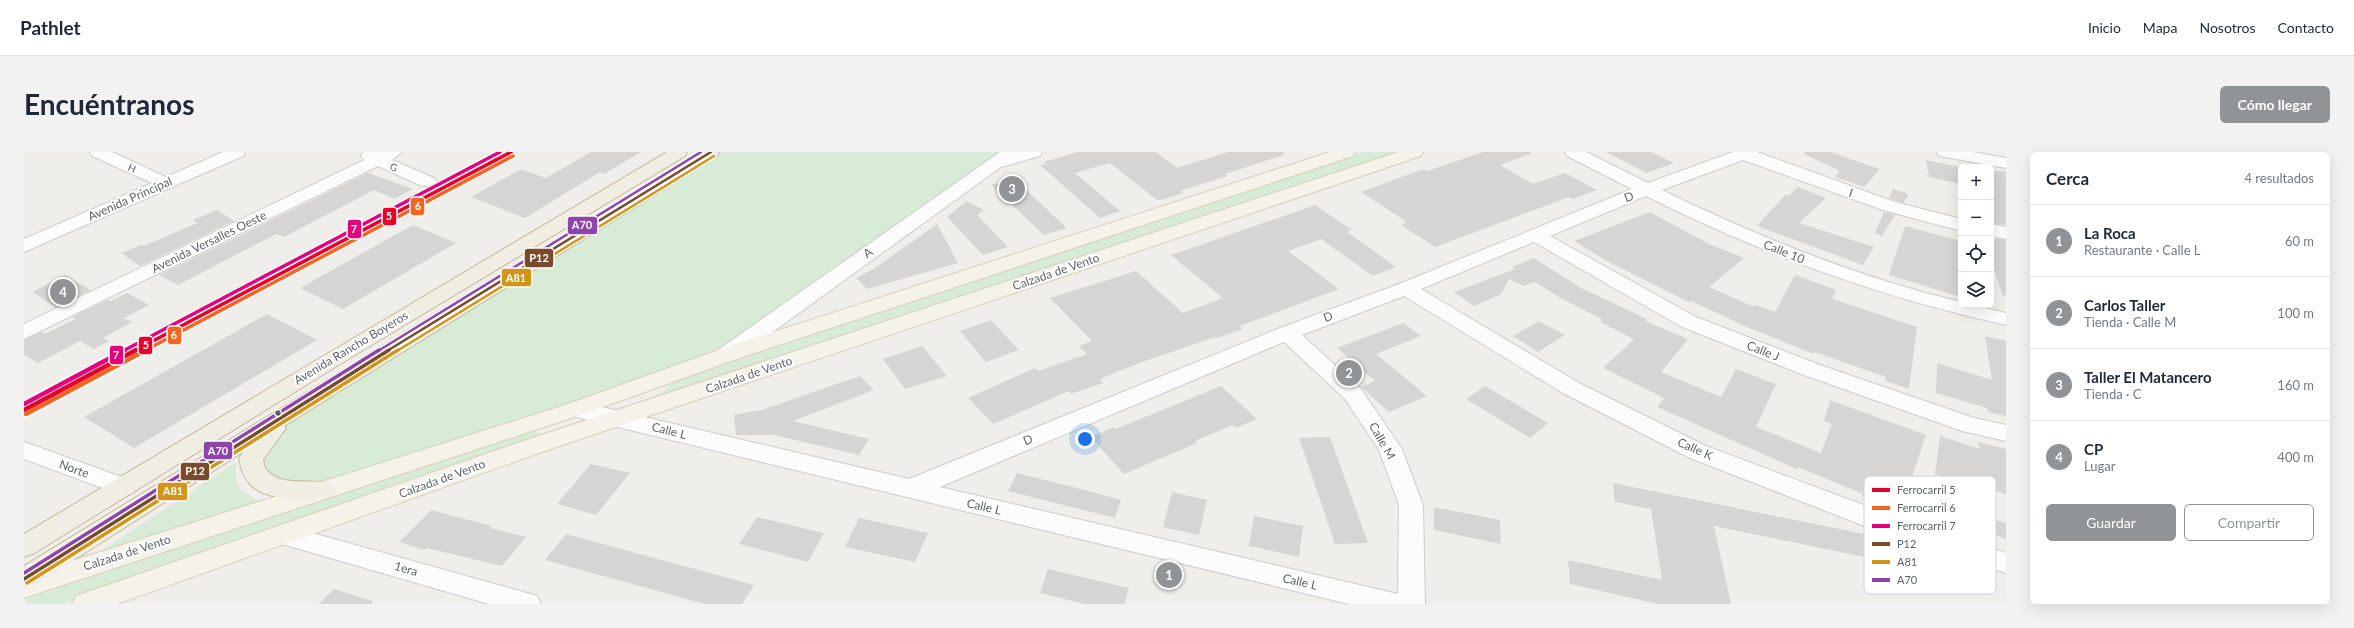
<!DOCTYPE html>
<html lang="es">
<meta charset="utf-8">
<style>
:root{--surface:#fff;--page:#f2f2f3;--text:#1f2937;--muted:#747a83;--line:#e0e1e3;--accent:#919496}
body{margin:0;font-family:Lato,sans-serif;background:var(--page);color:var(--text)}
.controls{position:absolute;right:12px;top:12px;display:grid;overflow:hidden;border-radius:6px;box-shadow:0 4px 16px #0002}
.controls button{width:36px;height:36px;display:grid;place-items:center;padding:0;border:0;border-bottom:1px solid var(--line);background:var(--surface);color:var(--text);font:20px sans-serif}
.you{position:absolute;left:1061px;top:287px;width:14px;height:14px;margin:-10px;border:3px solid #fff;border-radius:50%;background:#1a73e8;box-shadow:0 0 0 6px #1a73e833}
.badge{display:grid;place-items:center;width:26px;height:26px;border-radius:50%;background:var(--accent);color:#fff;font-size:13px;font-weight:700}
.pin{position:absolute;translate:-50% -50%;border:2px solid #fff;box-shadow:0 1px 4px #0006}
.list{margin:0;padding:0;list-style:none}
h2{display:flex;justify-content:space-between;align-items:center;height:52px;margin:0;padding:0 16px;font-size:17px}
h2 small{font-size:13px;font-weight:400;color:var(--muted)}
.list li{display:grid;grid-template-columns:26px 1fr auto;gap:12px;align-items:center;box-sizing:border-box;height:72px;padding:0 16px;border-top:1px solid var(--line)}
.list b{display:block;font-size:15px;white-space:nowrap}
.list p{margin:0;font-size:13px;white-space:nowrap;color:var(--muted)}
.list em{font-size:13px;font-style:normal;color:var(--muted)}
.actions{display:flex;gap:8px;padding:12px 16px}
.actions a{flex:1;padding:9px 0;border:1px solid var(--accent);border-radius:6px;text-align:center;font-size:14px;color:var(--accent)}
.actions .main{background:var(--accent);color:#fff}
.icon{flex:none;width:22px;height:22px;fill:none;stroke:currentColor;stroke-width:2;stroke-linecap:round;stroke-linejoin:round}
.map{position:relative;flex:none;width:1982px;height:452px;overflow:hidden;border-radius:6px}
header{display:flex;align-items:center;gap:24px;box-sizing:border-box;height:56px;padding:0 20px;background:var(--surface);border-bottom:1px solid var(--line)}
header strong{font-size:19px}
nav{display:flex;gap:22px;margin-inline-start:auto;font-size:14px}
.intro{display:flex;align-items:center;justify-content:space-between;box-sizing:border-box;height:96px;padding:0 24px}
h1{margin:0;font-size:28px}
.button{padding:10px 18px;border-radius:6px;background:var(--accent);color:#fff;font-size:14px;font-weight:700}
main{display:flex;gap:24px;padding:0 24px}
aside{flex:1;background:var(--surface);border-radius:6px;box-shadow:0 4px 16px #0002}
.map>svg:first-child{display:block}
</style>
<header>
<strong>Pathlet</strong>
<nav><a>Inicio</a><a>Mapa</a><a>Nosotros</a><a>Contacto</a></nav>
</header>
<div class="intro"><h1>Encuéntranos</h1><a class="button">Cómo llegar</a></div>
<main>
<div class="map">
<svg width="1982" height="452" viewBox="0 0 1982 452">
<rect width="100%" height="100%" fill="#efeeea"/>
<path fill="#d8ebd6" d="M699,0H987L702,203L300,338L236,328L231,300L265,260Z
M1338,0H1374L1119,89L632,248L646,233L664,223Z
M509,279L519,282L518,286L38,452H0V448L213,374Z
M212,310C211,338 216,340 241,351L73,402Z"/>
<path fill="#d6d5d3" d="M567,0H617L580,22L576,20L501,66L447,45L497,17L522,26Z
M1054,0H1132L1153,16L1204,0H1259L1260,3L1201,22L1203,24L1156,39L1160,41L1137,48H1133L1086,11L1051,21L1096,59L1076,66L1016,13L1022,12L1020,10Z
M1459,0H1507V2L1476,13L1509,32L1541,21L1573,38L1549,47L1545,45L1411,95L1377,73L1383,70L1337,40L1399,17L1403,19Z
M1582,0H1627L1650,11L1623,21Z
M1781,0H1806L1856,17L1840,35L1811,25L1816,19L1780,2Z
M1902,8L1935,15L1937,32L1905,25Z
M1967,18L1982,20V73L1967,71Z
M344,21L389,37L370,47L350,38L260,85L252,82L154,133L135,123Z
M989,26L1043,76L1020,83L967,33Z
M1774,35L1802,46L1775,71L1850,95L1839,113L1733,74L1761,43L1764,44Z
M1869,37L1885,42L1879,51L1865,46Z
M943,49L960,58L953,63L984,95L959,103L923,65Z
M1291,53L1328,78L1323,80L1372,115L1349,124L1297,87L1264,99L1315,137L1216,174L1219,177L1193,186L1191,185L1118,210L1076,227L1079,231L1047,242L1045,239L969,272L944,246L1011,216L1014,219L1063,202L1055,194L1068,189L1026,146L1112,119L1159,161L1199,146L1147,103Z
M193,58L210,69L116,114L97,101L117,93L120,94L173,71L169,68Z
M1626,60L1685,92L1720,106L1685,135L1730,155L1732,153L1751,160L1771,123L1812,138L1808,147L1893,175L1885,237L1861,229L1862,225L1791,200L1790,202L1723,175L1667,149L1665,150L1581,108L1550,89Z
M1860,60L1871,63L1858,84L1851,81Z
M913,72L934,111L843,137L832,126L851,116Z
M389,73L432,91L319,157L276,136Z
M1881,74L1937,89V145L1865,123Z
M1967,86L1982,88V143L1979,144L1967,107Z
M1510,106L1557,136L1623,167L1621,169L1664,187L1637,220L1697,245L1712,217L1752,232L1732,275L1797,301L1808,272L1800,269L1806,248L1902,283L1876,361L1838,344L1839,342L1774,315L1773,317L1633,255L1640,246L1579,216L1610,187L1576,170L1579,168L1535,145L1511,130L1500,134L1485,127L1477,142L1450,154L1430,140L1491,117L1488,115Z
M41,123L67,138L32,155L8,140Z
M103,141L125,153L100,166L108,170L79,186L85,189L70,197L56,189L14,211L0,203V188L17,180L21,182L51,167L48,165L84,148L87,149Z
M243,162L293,188L110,296L60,265Z
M967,168L995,198L962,210L936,179Z
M1515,169L1541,183L1514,200L1489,184Z
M1379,171L1397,184L1352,202L1403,244L1365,260L1337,235L1351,229L1313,196Z
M1961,184L1982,189V264L1964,260L1963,256L1912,241L1913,211L1968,228Z
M898,194L923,224L881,237L859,207Z
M836,224L850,238L769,269L845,287L835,303L750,283H712L710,263L737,258Z
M1197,234L1233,267L1212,276L1209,273L1171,289L1173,291L1100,322L1067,285L1090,275L1092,277Z
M1461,234L1524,271L1506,286L1442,247Z
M1916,284L1956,297L1954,290L1982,297V342L1911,322Z
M1306,285L1344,391L1311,392L1275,286Z
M567,312L606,321L572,363L533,352Z
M993,321L1072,341L1097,348L1091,366L984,339Z
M1589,331L1850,384L1860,409L1690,374L1707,452H1634L1546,432L1544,408L1638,428L1627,357L1591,350Z
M1148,340L1183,348L1175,383L1139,375Z
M1410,355L1476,368L1477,392L1410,378Z
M407,358L468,374L466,376L502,385L478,414L403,396L400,398L375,390Z
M1940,358L1982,371V387L1936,370Z
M1230,364L1279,374L1275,405L1225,394Z
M733,365L800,381L784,410L715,392Z
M835,366L904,381L891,410L821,395Z
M542,382L730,433L718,452H681L521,408Z
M1024,417L1105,436L1100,452H1061L1016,441Z
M310,437L348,449V452H295Z"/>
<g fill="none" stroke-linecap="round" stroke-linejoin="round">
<defs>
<path id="minor" d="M66,0H88L142,25L199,0H221L219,4L0,100V87L128,31L68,4Z
M339,0H378L368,8L410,26L413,30L410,34H398L354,14L0,187V172L340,8L337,4Z
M976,0H1018L1016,4L977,15L710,208L702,210L694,208L691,203L694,198Z
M1541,0H1562L1624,31L1709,0H1733L1871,50L1937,67V79L1859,58L1719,8L1638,38C1734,85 1833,125 1937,150V153H1948L1982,161V173C1853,144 1740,103 1622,44L1526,84L1672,165L1796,213L1950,266L1982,273V289L1938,279L1780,223L1658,175L1510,90L1397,137L1555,231L1682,294L1861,361L1982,401V421L1843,375L1666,306L1539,241L1380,144L1278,183L1337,237L1378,297L1399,353L1401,452H1325L552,265L544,262L541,257L544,252L552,249L885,327L1256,176L1375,132L1608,37L1543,4ZM1260,190L1321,247L1355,298L1375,353L1374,442L916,335Z
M1913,0H1949L1982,6V16L1921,5L1915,4Z
M1967,72L1982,75V87L1967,84Z
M0,290L109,329L112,335L109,341L100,344L0,307Z
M260,373L503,441L513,444L517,452H465L251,390L247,383L251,376Z"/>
<path id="major" d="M1306,0H1331L1329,4L710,208L560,262L0,446V424L544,252L694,198Z
M1374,0H1399L1397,4L518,300L93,452H48L52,444L502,288Z"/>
<path id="highway" d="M643,0H663L661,4L313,214L9,402L0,405V382Z
M675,0H695L693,4L260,274L262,276L239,308L241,316C256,337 288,325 309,332L312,338L309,344C288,351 241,349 226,332C219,325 217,316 215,307L219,300L9,434L0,438V414Z"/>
</defs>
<use href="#minor" stroke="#cbcccc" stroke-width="2"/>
<use href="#major" stroke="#d7ceb8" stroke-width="2"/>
<use href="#highway" stroke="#c8b996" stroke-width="2"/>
<use href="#minor" fill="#fdfcfc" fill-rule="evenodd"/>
<use href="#major" fill="#f4f2e9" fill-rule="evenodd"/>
<use href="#highway" fill="#f0ede3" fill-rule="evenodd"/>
<defs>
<path id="bus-1-far1" d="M363,199L687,0"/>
<path id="bus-1" d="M0,427L365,198"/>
<path id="bus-2-far1" d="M373,199L690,4"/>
<path id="bus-2" d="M3,431L374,198"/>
<path id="bus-3-far1" d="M354,199L677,0"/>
<path id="bus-3" d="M0,421L355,198"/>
</defs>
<use href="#bus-1-far1" stroke="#fff" stroke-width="5"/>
<use href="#bus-1" stroke="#fff" stroke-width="6"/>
<use href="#bus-2-far1" stroke="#fff" stroke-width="5"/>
<use href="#bus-2" stroke="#fff" stroke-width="6"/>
<use href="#bus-3-far1" stroke="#fff" stroke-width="5"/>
<use href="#bus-3" stroke="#fff" stroke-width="6"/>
<use href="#bus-1-far1" stroke="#7a4b2a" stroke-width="2.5"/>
<use href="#bus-1" stroke="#7a4b2a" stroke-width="3.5"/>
<use href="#bus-2-far1" stroke="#d1951a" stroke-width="2.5"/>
<use href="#bus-2" stroke="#d1951a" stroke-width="3.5"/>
<use href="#bus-3-far1" stroke="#8e44ad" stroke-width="2.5"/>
<use href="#bus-3" stroke="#8e44ad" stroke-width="3.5"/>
<defs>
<path id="rail-1-far1" d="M110,199L487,0"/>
<path id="rail-1" d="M0,258L112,198"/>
<path id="rail-2-far1" d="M120,199L489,4"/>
<path id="rail-2" d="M2,262L122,198"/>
<path id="rail-3-far1" d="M99,199L476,0"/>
<path id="rail-3" d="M0,252L101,198"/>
</defs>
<use href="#rail-1-far1" stroke="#fff" stroke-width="6"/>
<use href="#rail-1" stroke="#fff" stroke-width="8"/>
<use href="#rail-2-far1" stroke="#fff" stroke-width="6"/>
<use href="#rail-2" stroke="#fff" stroke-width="8"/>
<use href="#rail-3-far1" stroke="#fff" stroke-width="6"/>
<use href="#rail-3" stroke="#fff" stroke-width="8"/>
<use href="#rail-1-far1" stroke="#e4002b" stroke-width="3.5"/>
<use href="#rail-1" stroke="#e4002b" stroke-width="4.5"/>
<use href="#rail-2-far1" stroke="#f26522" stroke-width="3.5"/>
<use href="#rail-2" stroke="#f26522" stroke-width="4.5"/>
<use href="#rail-3-far1" stroke="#e5007d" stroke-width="3.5"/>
<use href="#rail-3" stroke="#e5007d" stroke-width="4.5"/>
</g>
<circle fill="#5f6368" stroke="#fff" stroke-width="1.5" cx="254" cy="261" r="3.5"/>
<g text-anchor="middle" stroke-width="4" stroke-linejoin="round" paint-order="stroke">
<g font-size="10" fill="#5f6368" stroke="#fff">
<text transform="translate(370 15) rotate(23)" y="4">G</text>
<text transform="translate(108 16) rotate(24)" y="4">H</text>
</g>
<g font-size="12" fill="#5f6368" stroke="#fff">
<text transform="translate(1827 41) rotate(19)" y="4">I</text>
<text transform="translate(1605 45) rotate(-22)" y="4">D</text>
<text transform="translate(106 47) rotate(-24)" y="4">Avenida Principal</text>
<text transform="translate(185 90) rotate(-26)" y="4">Avenida Versalles Oeste</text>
<text transform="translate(1760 100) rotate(22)" y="4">Calle 10</text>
<text transform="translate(844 101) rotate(-36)" y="4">A</text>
<text transform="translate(1032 120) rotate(-19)" y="4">Calzada de Vento</text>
<text transform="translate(1304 165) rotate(-21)" y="4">D</text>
<text transform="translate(327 196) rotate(-31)" y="4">Avenida Rancho Boyeros</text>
<text transform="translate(1739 199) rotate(22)" y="4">Calle J</text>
<text transform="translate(725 223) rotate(-19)" y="4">Calzada de Vento</text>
<text transform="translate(645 279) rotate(14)" y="4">Calle L</text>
<text transform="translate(1004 288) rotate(-22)" y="4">D</text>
<text transform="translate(1358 289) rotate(60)" y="4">Calle M</text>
<text transform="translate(1671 297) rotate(24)" y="4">Calle K</text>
<text transform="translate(50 317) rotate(20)" y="4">Norte</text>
<text transform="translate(418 327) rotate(-20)" y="4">Calzada de Vento</text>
<text transform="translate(960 355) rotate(13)" y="4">Calle L</text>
<text transform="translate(103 401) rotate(-18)" y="4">Calzada de Vento</text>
<text transform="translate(382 417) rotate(16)" y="4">1era</text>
<text transform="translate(1276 430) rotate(13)" y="4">Calle L</text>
</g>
</g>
<rect x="1840" y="324" width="132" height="118" rx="6" fill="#fff" stroke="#cfd0d2" stroke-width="1"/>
<rect x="1848" y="336" width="18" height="4" fill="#e4002b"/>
<rect x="1848" y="354" width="18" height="4" fill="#f26522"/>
<rect x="1848" y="372" width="18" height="4" fill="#e5007d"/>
<rect x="1848" y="390" width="18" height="4" fill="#7a4b2a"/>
<rect x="1848" y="408" width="18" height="4" fill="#d1951a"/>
<rect x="1848" y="426" width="18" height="4" fill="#8e44ad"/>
<g font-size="11" fill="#5f6368">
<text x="1873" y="342">Ferrocarril 5</text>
<text x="1873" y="360">Ferrocarril 6</text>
<text x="1873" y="378">Ferrocarril 7</text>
<text x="1873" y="396">P12</text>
<text x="1873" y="414">A81</text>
<text x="1873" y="432">A70</text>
</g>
<g stroke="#fff" stroke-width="1.5">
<rect x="386" y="45" width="15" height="19" rx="4" fill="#f26522"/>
<rect x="358" y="55" width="15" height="19" rx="4" fill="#e4002b"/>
<rect x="543" y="64" width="31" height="19" rx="4" fill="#8e44ad"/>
<rect x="323" y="67" width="15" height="20" rx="4" fill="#e5007d"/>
<rect x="500" y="96" width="30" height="20" rx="4" fill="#7a4b2a"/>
<rect x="477" y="116" width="31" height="19" rx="4" fill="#d1951a"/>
<rect x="143" y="174" width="15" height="19" rx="4" fill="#f26522"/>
<rect x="114" y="184" width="15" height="19" rx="4" fill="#e4002b"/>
<rect x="85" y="193" width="15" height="20" rx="4" fill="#e5007d"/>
<rect x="179" y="289" width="30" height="19" rx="4" fill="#8e44ad"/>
<rect x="156" y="310" width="30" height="19" rx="4" fill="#7a4b2a"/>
<rect x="133" y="330" width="31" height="19" rx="4" fill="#d1951a"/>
</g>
<g font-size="11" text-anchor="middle" font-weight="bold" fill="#fff">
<text x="394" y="58">6</text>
<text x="365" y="68">5</text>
<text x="558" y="77">A70</text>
<text x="330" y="81">7</text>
<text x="515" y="110">P12</text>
<text x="492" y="130">A81</text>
<text x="150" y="187">6</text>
<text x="122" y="197">5</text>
<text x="92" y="207">7</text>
<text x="194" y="303">A70</text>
<text x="171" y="323">P12</text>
<text x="149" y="343">A81</text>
</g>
</svg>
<div class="controls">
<button>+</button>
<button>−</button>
<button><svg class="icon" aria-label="locate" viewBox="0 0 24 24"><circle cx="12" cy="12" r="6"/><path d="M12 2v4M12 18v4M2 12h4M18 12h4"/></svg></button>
<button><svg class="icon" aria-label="layers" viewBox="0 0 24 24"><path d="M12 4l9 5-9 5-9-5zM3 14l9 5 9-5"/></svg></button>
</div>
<div class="you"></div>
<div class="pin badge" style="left:1145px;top:423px">1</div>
<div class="pin badge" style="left:1325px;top:221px">2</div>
<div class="pin badge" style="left:988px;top:37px">3</div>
<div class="pin badge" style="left:39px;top:140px">4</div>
</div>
<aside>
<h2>Cerca<small>4 resultados</small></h2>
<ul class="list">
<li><span class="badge">1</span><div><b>La Roca</b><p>Restaurante · Calle L</p></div><em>60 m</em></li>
<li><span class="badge">2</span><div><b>Carlos Taller</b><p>Tienda · Calle M</p></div><em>100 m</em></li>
<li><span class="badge">3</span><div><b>Taller El Matancero</b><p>Tienda · C</p></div><em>160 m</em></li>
<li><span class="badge">4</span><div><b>CP</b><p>Lugar</p></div><em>400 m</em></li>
</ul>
<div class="actions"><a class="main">Guardar</a><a>Compartir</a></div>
</aside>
</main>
